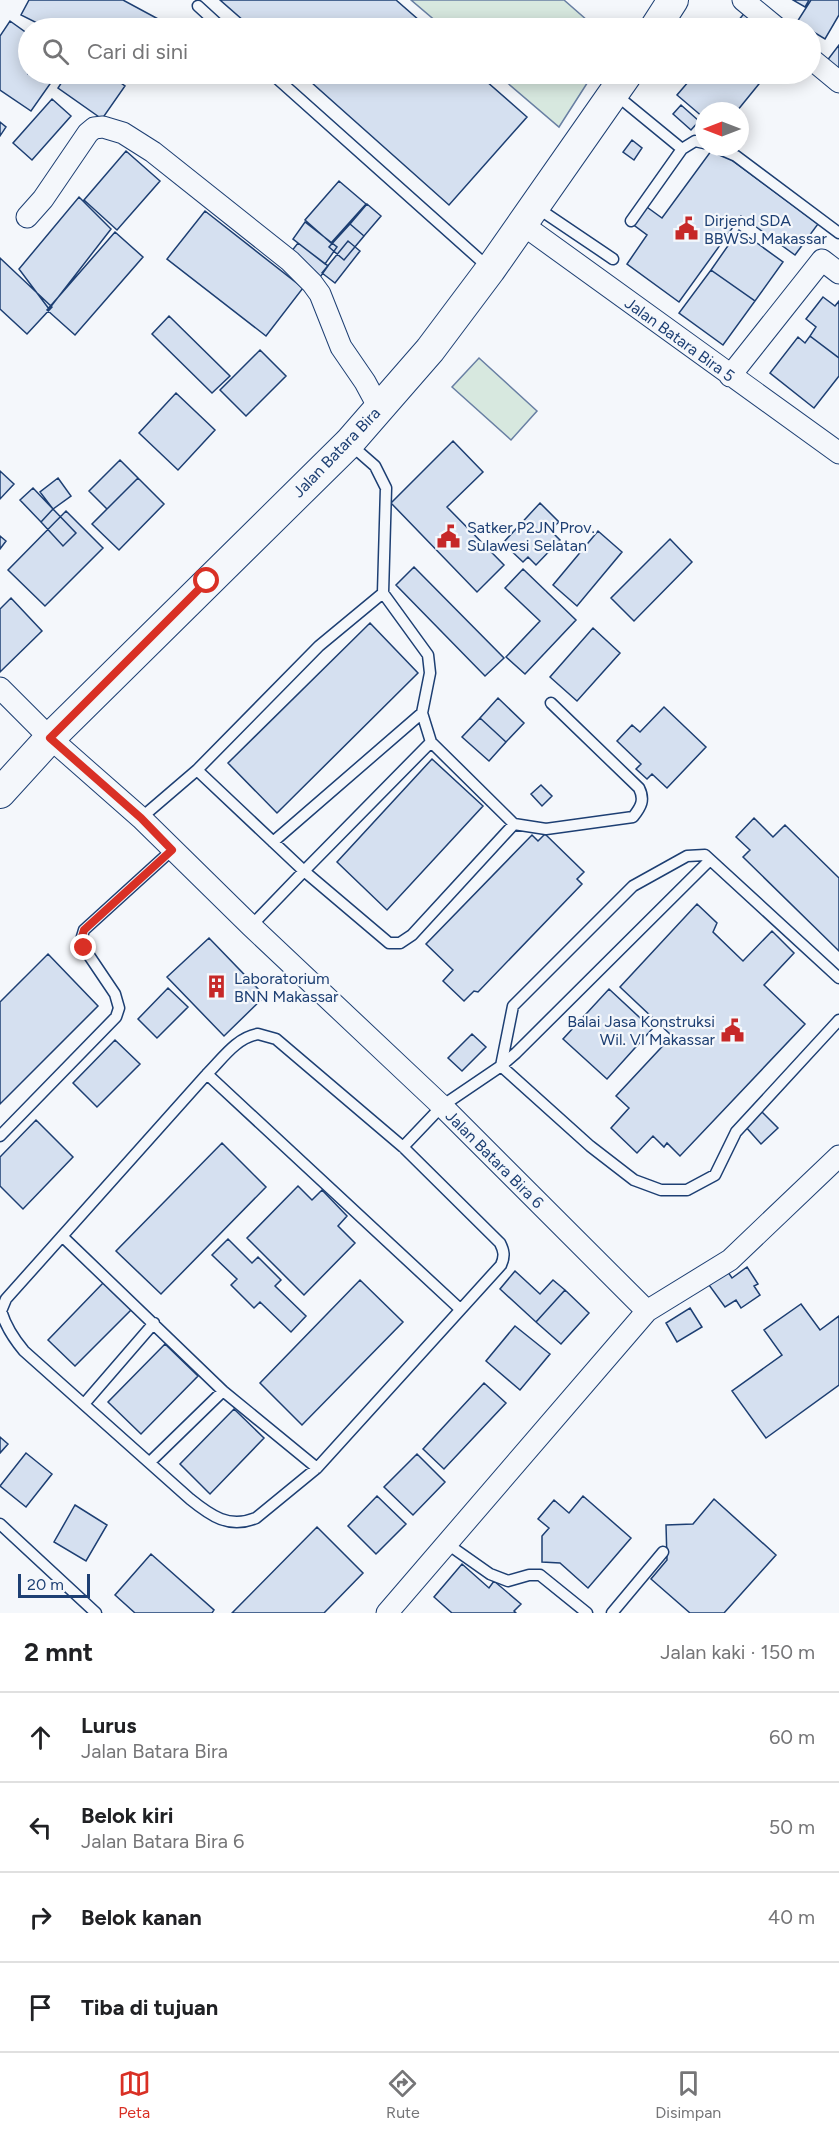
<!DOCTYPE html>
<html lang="id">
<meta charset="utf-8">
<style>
:root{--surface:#fff;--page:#f2f2f2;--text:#202124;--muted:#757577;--line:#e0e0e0;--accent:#d93025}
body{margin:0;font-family:Figtree,sans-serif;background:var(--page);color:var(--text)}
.compass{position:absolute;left:695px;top:102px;width:54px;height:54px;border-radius:50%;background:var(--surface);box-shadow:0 3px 15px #0003;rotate:270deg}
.scale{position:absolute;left:18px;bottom:15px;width:72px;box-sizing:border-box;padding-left:6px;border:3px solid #1d3f73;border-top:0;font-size:16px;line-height:21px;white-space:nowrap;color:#1d3f73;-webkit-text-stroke:4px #f4f7fb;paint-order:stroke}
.stop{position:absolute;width:18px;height:18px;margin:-14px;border:4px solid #d93025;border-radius:50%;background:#fff}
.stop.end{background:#d93025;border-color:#fff;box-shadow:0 2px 6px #0008}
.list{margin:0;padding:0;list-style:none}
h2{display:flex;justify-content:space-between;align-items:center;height:78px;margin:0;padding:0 24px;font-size:26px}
h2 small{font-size:20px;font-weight:400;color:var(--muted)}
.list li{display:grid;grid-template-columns:39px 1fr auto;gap:18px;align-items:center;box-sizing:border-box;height:90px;padding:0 24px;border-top:2px solid var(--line)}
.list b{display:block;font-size:22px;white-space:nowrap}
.list p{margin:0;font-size:20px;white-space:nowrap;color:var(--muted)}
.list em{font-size:20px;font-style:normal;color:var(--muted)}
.icon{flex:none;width:33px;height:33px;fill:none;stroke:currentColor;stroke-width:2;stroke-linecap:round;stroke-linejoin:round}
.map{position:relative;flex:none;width:839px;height:1613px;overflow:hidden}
.search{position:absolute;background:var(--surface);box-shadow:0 3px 15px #0003;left:18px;right:18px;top:18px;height:66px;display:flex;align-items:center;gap:15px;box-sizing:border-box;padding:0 21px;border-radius:33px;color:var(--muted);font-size:22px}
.sheet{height:438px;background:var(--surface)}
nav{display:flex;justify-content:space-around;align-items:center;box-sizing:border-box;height:84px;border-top:2px solid var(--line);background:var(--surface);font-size:16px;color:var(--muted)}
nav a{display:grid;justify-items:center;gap:3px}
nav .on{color:var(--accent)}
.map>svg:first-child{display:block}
</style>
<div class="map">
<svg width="839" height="1613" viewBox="0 0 839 1613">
<rect width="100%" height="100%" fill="#f4f7fb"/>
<path fill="#d7e8df" stroke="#687fa3" stroke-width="1.5" d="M411,0H564L596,28H444Z
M497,74H593L559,127Z
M479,358L537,411L511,440L452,387Z"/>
<path fill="#d5e0f0" stroke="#1d3f73" stroke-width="1.5" d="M29,0H123L173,27L172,28H47L21,15Z
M220,0H396L428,28H252Z
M793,0H809L805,7Z
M811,0H839V15L825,39L797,22Z
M747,10L768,28H732Z
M10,21L28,34V74H57L31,111L0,90V36Z
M839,45V72L826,62Z
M67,74H108L125,86L102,119L58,88Z
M131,74H148L144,80Z
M302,74H478L527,117L449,205Z
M695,74H767L737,111H704V118L677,95Z
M52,99L71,116L32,160L13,143Z
M681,105L699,121L691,130L673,114Z
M0,122L6,127L0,136Z
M632,140L642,148L634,160L623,152Z
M714,147L818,224L795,255L741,216L679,302L627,264L647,235L631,223L644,205L662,218Z
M126,151L160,181L117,230L84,200Z
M339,181L366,204L331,243L305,220Z
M79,197L111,229L49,309L19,269Z
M367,204L381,216L364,236L350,224Z
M205,211L303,288L266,336L167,259Z
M305,222L337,247L325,264L293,239Z
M350,224L364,236L344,260L329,247Z
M739,230L783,262L755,301L711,270Z
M115,232L143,257L75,335L47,310Z
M348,241L360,251L335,283L322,273Z
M298,243L328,266L318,280L287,257Z
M0,258L52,307L27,334L0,309Z
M711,270L755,301L723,345L679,313Z
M823,297L835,306L839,301V358L810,336L816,327L806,319Z
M169,316L230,376L212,393L152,334Z
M810,336L839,358V376L814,408L770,373L798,337L805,343Z
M260,350L286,376L246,416L220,390Z
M176,393L215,430L178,470L139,433Z
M453,441L483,472L447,507L504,565L477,592L391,503Z
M120,460L138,478L107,509L89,491Z
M0,471L14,484L0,499Z
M58,478L71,496L53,509L40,492Z
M138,478L164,504L119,550L92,524Z
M33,488L53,509L41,522L20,500Z
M540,503L559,522L550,530L560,540L536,565L528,557L523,562L503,543Z
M53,509L76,533L63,546L41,522Z
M66,511L103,548L45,606L8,570Z
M598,531L622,552L577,606L553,585Z
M0,536L6,541L0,549Z
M670,539L692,562L634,621L611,598Z
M414,567L504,658L485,676L396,585Z
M523,569L576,620L525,674L506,657L540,621L505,588Z
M11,598L42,631L0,672V609Z
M370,623L418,673L277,813L228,763Z
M593,628L620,653L577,701L550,677Z
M498,698L524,723L506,742L480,718Z
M664,707L706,747L667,788L652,774L647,779L636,769L641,764L617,741L632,725L640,732Z
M480,718L506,742L489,761L462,737Z
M432,759L483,806L387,910L337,862Z
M541,785L552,796L542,806L531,794Z
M754,818L773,837L785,825L839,878V951L743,857L750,850L736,837Z
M545,834L584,872L577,879L582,884L478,992L474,991L464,1001L443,981L453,970L426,944L532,835L538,841Z
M697,904L717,923L713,932L743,961L772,931L794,953L764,985L805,1024L680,1156L667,1143L664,1147L653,1136L637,1153L611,1128L629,1108L616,1096L672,1036L620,987Z
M209,938L265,996L224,1036L167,977Z
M48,954L98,1006L0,1104V1002Z
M168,988L188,1007L157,1038L138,1019Z
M609,989L652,1029L607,1079L563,1039Z
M472,1034L486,1047L462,1071L448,1058Z
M115,1040L140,1064L97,1107L73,1083Z
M761,1111L778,1128L761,1144L745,1126Z
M36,1120L73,1157L23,1209L0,1186V1157Z
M222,1143L266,1187L161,1294L116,1251Z
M298,1186L312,1200L322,1190L347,1216L338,1226L355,1243L304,1295L247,1238Z
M228,1239L252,1263L258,1257L281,1280L275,1286L306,1316L291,1332L260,1302L254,1308L231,1285L237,1279L212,1255Z
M747,1267L758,1284L754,1286L760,1295L741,1308L736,1300L725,1307L709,1285L728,1272L732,1278Z
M515,1271L540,1294L553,1280L565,1290L536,1322L500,1289Z
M360,1280L403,1322L302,1425L260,1383Z
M104,1282L132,1309L75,1366L48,1340Z
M565,1290L589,1313L561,1344L536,1322Z
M801,1304L820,1330L839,1316V1385L766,1438L732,1391L782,1355L764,1330Z
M690,1308L702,1327L677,1342L666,1323Z
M515,1326L550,1354L520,1390L486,1361Z
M165,1344L198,1376L141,1434L108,1402Z
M484,1383L506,1403L444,1469L423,1449Z
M234,1409L264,1438L210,1494L180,1464Z
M0,1437L8,1444L0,1453Z
M26,1453L52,1474L26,1507L0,1486Z
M417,1454L445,1482L413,1515L384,1487Z
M377,1496L406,1524L376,1554L348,1526Z
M583,1496L631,1538L588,1588L560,1563L542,1562V1536L549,1528L538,1519L554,1500L569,1513Z
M714,1499L776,1555L724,1613H690L651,1579L667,1560L666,1525L693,1524Z
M75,1505L107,1525L86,1561L54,1542Z
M317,1527L363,1573L324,1613H232Z
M151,1554L214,1610L212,1613H135L115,1595Z
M462,1564L489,1588L494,1581L521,1604L514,1611L516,1613H452L434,1597Z"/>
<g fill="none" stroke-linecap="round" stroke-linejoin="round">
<defs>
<path id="lane" d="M198,6L222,28
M272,74L488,267
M615,94L682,149L631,221
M715,147L736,156L839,233
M682,149L695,141L704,143
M536,207L613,259
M351,445L375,466L386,488L383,593L428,655L430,673L422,713L431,742L514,824L546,829L633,817C641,807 645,800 639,788L551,703
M431,742L304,871L389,943H400L412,935L514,824
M197,770L304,871L251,926
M141,818L197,770L319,646L383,593
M273,842L422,713
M710,860L516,1053L501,1066L590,1146L634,1180L661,1190H687L715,1175L736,1132L839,1020
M258,1034L276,1039L403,1147L500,1243C504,1251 505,1256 501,1265L317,1468L256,1518C229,1529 211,1516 190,1499L24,1351C13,1338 6,1327 1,1311L6,1299L207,1074C223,1058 236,1038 258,1034Z
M207,1074L460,1309
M0,1136L116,1017L119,1008L115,994L84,948L81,940L84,930L172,850
M403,1147L442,1106L501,1066L513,1006L633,886L687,856L705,855L839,978
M63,1237L223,1391L317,1468
M84,1404L154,1323
M150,1462L223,1391
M0,1524L96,1613
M446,1543L490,1574L508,1581L529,1575H540L587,1613
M612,1613L663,1552"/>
<path id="street" d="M743,0L777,28
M810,58L839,82
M27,217L43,199L88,133L94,128L103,127L123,133L153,152L290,261L312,283L320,294L341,347L365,382L379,408
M522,224L839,453
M730,376L822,260L839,273
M0,688L50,738L141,818L251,926L442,1106L647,1311L387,1613
M647,1311L730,1260L839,1156"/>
<path id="secondary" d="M655,28L673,0
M0,793L50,738L349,443L430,350L490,270L627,74"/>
</defs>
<use href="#lane" stroke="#1d3f73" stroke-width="13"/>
<use href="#street" stroke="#1d3f73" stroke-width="23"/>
<use href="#secondary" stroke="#1d3f73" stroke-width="32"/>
<use href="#lane" stroke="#f4f7fb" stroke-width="10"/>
<use href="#street" stroke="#f4f7fb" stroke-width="21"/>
<use href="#secondary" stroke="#f4f7fb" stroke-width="30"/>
</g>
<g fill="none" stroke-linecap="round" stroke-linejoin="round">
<path stroke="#d93025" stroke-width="8" d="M84,948L81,940L84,930L172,850L141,818L50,738L207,581"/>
</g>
<defs>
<symbol id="civic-bare" viewBox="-9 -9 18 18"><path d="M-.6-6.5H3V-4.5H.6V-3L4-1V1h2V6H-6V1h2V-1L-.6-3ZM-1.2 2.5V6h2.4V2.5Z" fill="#c62828" stroke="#f4f7fb" stroke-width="2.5" paint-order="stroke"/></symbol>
<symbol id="building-bare" viewBox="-9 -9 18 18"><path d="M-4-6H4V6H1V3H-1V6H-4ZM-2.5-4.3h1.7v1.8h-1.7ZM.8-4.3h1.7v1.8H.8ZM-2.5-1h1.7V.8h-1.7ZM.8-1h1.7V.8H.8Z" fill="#c62828" stroke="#f4f7fb" stroke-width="2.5" paint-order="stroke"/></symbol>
</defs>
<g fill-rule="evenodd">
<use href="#civic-bare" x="670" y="212" width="33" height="33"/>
<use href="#civic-bare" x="432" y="520" width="33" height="33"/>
<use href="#building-bare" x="200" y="970" width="33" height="33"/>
<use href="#civic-bare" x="716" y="1014" width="33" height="33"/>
</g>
<g text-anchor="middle" stroke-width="4.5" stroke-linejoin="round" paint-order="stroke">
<g font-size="16" fill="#1d3f73" stroke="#f4f7fb" text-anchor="start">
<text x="704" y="226">Dirjend SDA<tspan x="704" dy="18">BBWSJ Makassar</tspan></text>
<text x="467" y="533">Satker P2JN Prov.<tspan x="467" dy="18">Sulawesi Selatan</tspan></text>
<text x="234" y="984">Laboratorium<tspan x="234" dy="18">BNN Makassar</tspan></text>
<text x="715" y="1027" text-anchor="end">Balai Jasa Konstruksi<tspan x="715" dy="18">Wil. VI Makassar</tspan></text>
</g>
<g font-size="16" fill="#1d3f73" stroke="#f4f7fb">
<text transform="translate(680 339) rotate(36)" y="6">Jalan Batara Bira 5</text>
<text transform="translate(336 452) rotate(-46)" y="6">Jalan Batara Bira</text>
<text transform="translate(495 1159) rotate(45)" y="6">Jalan Batara Bira 6</text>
</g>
</g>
</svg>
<svg class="compass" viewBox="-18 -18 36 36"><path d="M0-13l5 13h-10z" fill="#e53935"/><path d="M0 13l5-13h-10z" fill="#757577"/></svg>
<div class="scale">20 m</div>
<div class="stop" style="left:207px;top:581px"></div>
<div class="stop end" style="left:84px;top:948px"></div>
<div class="search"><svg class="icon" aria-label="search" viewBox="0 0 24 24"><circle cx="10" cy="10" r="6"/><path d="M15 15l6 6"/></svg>Cari di sini</div>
</div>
<section class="sheet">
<h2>2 mnt<small>Jalan kaki · 150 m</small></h2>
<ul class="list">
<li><svg class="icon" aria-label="ahead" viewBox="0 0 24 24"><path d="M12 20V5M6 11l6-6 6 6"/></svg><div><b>Lurus</b><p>Jalan Batara Bira</p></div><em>60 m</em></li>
<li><svg class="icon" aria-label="left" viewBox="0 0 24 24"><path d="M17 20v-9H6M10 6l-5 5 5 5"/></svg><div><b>Belok kiri</b><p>Jalan Batara Bira 6</p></div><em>50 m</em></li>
<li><svg class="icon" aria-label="right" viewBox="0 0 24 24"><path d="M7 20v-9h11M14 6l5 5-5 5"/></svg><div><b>Belok kanan</b></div><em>40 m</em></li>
<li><svg class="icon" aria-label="arrive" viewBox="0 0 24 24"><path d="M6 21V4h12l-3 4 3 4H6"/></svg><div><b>Tiba di tujuan</b></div></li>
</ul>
</section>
<nav>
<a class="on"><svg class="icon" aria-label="map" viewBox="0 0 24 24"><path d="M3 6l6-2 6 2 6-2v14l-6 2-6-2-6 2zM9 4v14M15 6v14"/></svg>Peta</a>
<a><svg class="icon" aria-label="directions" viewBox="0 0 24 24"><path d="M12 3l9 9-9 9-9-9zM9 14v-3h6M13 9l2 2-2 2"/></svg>Rute</a>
<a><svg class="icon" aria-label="saved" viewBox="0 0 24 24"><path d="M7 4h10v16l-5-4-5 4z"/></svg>Disimpan</a>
</nav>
